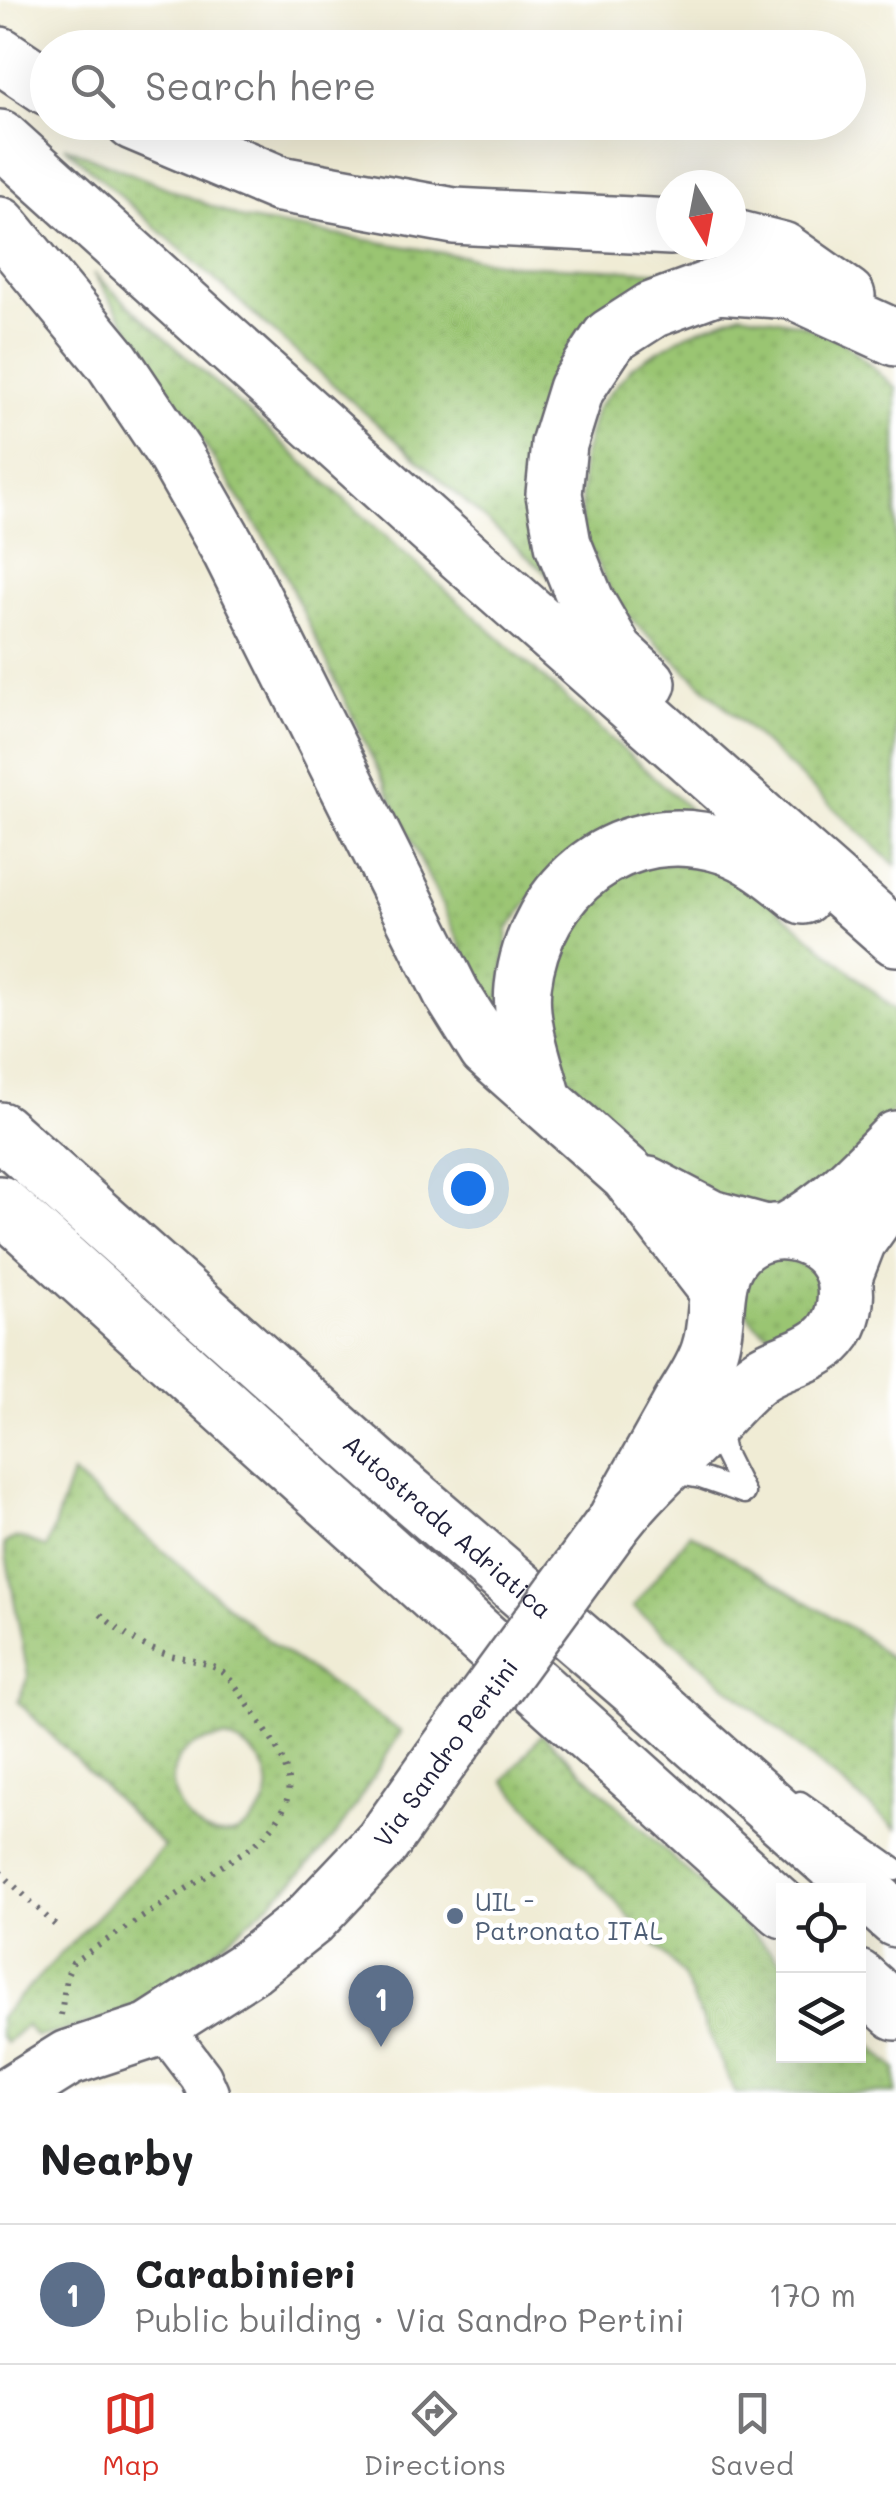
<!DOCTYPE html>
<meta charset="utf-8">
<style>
:root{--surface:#fff;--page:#f6f6f6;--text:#202124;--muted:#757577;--line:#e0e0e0;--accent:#d93025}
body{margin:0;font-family:Mali,sans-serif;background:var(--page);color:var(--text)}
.controls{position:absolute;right:30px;bottom:30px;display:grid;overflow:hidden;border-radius:0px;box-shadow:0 10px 40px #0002}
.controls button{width:90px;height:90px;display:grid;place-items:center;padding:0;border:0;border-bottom:2px solid var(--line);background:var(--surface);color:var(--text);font:50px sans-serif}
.compass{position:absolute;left:656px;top:170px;width:90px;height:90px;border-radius:50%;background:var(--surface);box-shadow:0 10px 40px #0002;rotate:170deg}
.you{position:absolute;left:468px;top:1188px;width:35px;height:35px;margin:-25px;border:8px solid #fff;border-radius:50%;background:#1a73e8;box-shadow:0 0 0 15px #1a73e833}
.badge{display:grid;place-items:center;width:65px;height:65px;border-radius:50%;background:var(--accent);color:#fff;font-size:32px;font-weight:700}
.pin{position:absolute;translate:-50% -82px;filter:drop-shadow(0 2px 5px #0008)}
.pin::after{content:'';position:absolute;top:52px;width:35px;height:30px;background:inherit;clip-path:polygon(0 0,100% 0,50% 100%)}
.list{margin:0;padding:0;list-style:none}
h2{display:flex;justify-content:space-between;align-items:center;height:130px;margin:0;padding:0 40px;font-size:42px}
h2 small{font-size:32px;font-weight:400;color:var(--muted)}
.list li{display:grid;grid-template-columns:65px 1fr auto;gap:30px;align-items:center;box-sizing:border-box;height:140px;padding:0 40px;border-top:2px solid var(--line)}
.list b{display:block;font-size:38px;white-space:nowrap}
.list p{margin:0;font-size:32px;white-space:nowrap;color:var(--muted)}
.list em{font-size:32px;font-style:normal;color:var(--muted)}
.icon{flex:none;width:55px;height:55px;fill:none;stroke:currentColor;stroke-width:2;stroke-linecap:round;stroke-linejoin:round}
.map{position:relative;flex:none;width:896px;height:2093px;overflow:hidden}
.search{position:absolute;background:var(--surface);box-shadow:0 10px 40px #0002;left:30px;right:30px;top:30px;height:110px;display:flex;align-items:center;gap:25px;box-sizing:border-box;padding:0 35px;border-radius:55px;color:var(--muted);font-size:38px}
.sheet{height:270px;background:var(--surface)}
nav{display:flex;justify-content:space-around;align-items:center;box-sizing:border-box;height:140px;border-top:2px solid var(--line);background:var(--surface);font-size:28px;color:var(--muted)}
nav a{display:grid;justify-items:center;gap:5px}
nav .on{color:var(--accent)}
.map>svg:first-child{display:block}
</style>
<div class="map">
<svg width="896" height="2093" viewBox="0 0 896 2093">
<defs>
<pattern id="grass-dots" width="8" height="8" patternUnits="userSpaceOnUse" patternTransform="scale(2.5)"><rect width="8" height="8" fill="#9ac572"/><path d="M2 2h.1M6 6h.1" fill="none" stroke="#84a964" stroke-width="1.8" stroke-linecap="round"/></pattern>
</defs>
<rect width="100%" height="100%" fill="#fff"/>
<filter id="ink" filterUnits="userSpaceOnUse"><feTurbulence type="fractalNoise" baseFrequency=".01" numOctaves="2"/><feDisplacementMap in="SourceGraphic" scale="20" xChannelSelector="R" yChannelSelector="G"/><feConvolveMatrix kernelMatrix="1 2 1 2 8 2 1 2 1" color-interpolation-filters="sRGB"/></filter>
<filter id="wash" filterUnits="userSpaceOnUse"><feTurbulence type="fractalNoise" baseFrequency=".0048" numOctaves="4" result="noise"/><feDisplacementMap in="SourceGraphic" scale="40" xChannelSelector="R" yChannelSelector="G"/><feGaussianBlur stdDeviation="2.25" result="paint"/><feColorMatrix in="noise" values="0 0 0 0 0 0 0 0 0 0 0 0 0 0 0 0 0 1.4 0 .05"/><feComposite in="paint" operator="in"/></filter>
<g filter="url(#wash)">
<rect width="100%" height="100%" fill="#f0ecd5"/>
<path fill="url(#grass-dots)" stroke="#5e7456" stroke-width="2.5" fill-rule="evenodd" d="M64,146L243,219L515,265L738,275L561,367L549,576Z
M93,273L696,815L550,873L508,929L499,1015L474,973L276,555Z
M741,313L800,324L844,342L896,388V866L619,608L581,530L582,462L596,409L633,366L687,334Z
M652,862L721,868L764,897L896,1011V1107L829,1185L757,1215L634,1154L555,1061L542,968L599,884Z
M778,1254L815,1271L822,1297L811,1323C799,1328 787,1337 773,1334C746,1328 732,1290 751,1269C757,1262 769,1258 778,1254Z
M72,1474L275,1646L401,1732C379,1766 359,1803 335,1835C291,1892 193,1972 131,2007C102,2022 67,2031 36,2037L26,2025L6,2043L0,2036V2017L164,1847L18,1702L28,1676L4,1544C20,1531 30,1542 47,1548ZM225,1738C259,1747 283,1783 258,1815C201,1886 117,1745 225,1738Z
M690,1533L859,1633L896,1663V1829L633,1607Z
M542,1734L783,1962L784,2056H858L859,2033L896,2069V2093H735L682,1974L504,1781Z"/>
</g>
<g filter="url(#ink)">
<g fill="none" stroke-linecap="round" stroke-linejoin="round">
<defs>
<path id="service" d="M718,1426L724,1453L744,1493
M668,1472L701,1478L744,1493
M800,1802L896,1870"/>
<path id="minor" d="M176,2044L201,2077L208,2093"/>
<path id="secondary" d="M787,1231C830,1208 862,1174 896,1139
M844,1277L858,1241L896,1187
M610,1528C638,1490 676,1457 709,1424C725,1408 740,1389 758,1376C780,1360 812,1358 831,1336C844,1321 848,1299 844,1279C832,1228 760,1215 730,1257C711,1283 720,1320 709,1351C703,1370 690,1388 680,1405C659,1442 638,1480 617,1517
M12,2093L68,2058L150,2031L251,1966L309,1920L382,1843L439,1762"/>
<path id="trunk" d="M0,55L48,87
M133,122L280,184L454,216L671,227
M0,138L433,529L896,938
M0,225L113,362L174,453L230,551L452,994L487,1050L628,1175L717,1290
M731,237L782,250L847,296
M648,683L616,653L587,603L563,544L554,494L559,444L576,389L610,337L652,310L717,286L793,291L896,338
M544,1099C535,1064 519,1024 523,987C534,886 625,813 726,846C756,856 779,877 803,896
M648,1185L711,1218L766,1233"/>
<g id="motorway">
<path id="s1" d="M0,1130L381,1470L643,1695L896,1919"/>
<path d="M0,1204L784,1910"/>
<path d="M858,1978L896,2012"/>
</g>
</defs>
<use href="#service" stroke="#6a6971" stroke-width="25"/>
<use href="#minor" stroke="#6a6971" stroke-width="45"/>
<use href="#secondary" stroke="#6a6971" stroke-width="60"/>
<use href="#trunk" stroke="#6a6971" stroke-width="60"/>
<use href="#motorway" stroke="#6a6971" stroke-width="60"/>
<path stroke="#6a6971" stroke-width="6" stroke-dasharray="2.5 8" stroke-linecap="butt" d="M0,1872L55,1925
M61,2015L66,1978L73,1962L254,1845C310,1796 289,1764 253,1712C243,1698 234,1679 219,1670C203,1660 184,1660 167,1655C138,1645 118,1631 96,1610"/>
<use href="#service" stroke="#fff" stroke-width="20"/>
<use href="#minor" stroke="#fff" stroke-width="40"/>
<use href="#secondary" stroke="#fff" stroke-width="55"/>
<use href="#trunk" stroke="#fff" stroke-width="55"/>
<use href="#motorway" stroke="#fff" stroke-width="55"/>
<defs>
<path id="secondary-bridge" d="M439,1762L610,1528"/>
</defs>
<use href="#secondary-bridge" stroke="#6a6971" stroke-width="60" stroke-linecap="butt"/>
<use href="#secondary-bridge" stroke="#fff" stroke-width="55"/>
</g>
</g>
<circle fill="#5c6f8a" stroke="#fff" stroke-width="4" cx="455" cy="1916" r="10"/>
<g text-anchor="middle" stroke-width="9" stroke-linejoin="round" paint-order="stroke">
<g font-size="25" fill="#22223b" stroke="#fff">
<text dy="9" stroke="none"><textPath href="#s1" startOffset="598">Autostrada Adriatica</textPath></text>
<text transform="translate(446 1753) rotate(-54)" y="9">Via Sandro Pertini</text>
</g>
<g font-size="25" fill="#4e5e75" stroke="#fff" text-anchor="start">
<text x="475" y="1911">UIL -<tspan x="475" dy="29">Patronato ITAL</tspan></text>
</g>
</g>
</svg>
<div class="controls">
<button><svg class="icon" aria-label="locate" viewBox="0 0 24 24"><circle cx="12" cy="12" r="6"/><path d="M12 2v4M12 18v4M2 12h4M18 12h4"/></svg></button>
<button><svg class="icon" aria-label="layers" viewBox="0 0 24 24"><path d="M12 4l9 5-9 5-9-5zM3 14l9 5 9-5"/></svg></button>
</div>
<svg class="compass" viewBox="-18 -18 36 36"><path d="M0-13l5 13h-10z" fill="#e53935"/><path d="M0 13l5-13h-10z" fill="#757577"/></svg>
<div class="you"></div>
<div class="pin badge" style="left:381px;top:2047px;background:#5c6f8a">1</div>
<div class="search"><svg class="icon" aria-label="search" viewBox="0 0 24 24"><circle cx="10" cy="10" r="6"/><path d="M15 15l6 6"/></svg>Search here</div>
</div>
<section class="sheet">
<h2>Nearby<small></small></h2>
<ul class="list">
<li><span class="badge" style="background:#5c6f8a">1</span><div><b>Carabinieri</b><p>Public building · Via Sandro Pertini</p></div><em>170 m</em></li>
</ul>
</section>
<nav>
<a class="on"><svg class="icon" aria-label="map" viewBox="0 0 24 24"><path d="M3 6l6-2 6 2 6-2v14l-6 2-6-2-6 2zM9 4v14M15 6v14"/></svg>Map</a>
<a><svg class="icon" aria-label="directions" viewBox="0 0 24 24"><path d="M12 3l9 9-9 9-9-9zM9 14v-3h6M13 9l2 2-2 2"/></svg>Directions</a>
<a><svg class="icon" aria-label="saved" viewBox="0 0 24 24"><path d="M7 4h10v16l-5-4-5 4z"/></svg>Saved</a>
</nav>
